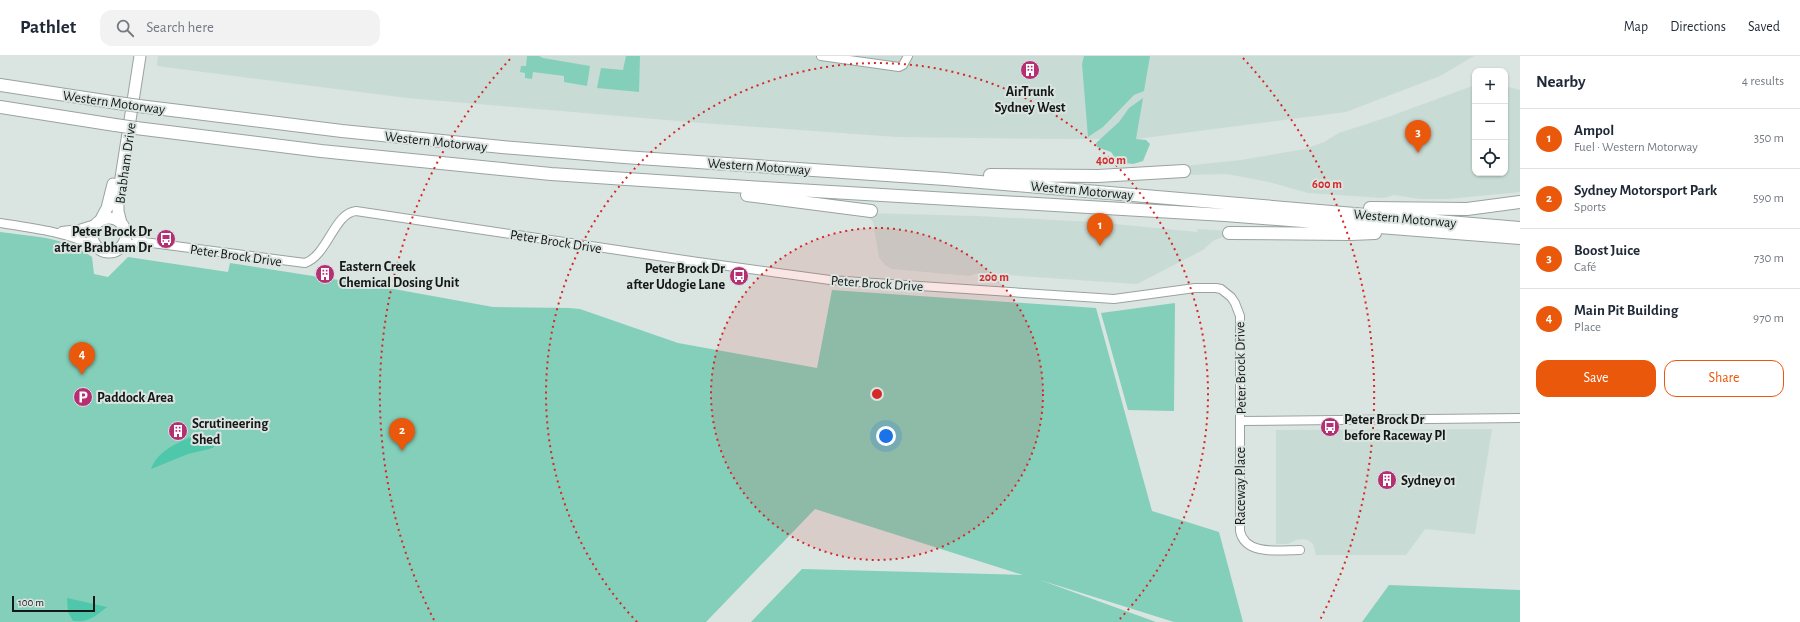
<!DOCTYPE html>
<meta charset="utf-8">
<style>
:root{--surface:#fff;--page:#f2f2f3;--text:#1f2937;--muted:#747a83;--line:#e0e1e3;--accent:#ea580c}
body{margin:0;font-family:"Alegreya Sans",sans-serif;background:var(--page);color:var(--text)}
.controls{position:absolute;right:12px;top:12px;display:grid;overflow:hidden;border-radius:8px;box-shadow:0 1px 3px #0004}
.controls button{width:36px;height:36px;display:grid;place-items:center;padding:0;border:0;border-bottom:1px solid var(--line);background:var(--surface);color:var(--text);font:20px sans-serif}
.scale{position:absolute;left:12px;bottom:10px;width:83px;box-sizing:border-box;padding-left:4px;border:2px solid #151817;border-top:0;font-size:11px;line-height:14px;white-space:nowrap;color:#151817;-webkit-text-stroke:3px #dae4e1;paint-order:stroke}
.you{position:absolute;left:886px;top:380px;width:14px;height:14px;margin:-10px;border:3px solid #fff;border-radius:50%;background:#1a73e8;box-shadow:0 0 0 6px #1a73e833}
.badge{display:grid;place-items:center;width:26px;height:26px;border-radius:50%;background:var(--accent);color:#fff;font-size:13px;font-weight:700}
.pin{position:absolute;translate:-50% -33px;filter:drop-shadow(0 1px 2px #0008)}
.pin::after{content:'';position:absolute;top:21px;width:14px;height:12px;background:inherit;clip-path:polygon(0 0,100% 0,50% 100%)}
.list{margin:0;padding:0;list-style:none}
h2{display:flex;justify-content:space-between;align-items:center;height:52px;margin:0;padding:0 16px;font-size:17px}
h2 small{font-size:13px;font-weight:400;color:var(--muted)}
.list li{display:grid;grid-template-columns:26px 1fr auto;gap:12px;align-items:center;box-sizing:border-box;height:60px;padding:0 16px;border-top:1px solid var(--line)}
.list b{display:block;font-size:15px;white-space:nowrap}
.list p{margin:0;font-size:13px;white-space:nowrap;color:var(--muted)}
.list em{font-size:13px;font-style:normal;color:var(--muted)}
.actions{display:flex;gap:8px;padding:12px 16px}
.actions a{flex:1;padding:9px 0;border:1px solid var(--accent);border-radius:12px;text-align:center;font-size:14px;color:var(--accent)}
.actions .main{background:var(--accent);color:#fff}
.icon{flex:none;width:22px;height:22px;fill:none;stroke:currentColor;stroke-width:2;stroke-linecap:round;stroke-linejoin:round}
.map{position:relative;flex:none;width:1520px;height:566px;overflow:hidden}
header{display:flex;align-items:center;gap:24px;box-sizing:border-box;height:56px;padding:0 20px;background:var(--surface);border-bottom:1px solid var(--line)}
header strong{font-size:19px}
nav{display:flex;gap:22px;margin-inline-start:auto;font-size:14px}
.search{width:280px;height:36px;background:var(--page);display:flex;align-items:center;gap:10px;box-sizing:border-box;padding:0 14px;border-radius:12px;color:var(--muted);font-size:15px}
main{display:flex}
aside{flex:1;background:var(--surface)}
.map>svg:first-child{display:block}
</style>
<header>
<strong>Pathlet</strong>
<div class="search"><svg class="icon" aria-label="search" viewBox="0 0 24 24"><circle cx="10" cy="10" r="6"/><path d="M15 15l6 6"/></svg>Search here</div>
<nav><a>Map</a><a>Directions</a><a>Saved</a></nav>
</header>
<main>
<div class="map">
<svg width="1520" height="566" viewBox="0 0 1520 566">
<rect width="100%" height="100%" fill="#dae4e1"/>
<path fill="#c9dbd5" d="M158,0H1474L1440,20L1346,56L1137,83H1069L897,81L702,67L407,42L157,10Z
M1475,29V117H1505V30L1520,34V136L1448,143H1420L1394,139L1384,142L1308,137L1269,126L1227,118L1185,119L1184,110L1241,104L1305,93L1324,86L1339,77L1388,61Z
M865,157L976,160L1093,166L1197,176L1198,173L1230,175L1229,179L1214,184L1203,194L1137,228L978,217L969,220L892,213L885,209L879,202L873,166Z
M319,210L332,212L330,221L314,219L315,214Z
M1492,373L1475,478L1425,473L1406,499H1316L1313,488L1308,484L1302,483L1296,484L1288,488H1276V374Z"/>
<path fill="#84cfba" d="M527,0H539L543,2L590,10L587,30L564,26V20L533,16L532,23L525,22V17L520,16L521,10H526Z
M626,0H640L639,36L597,32L601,12L623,14Z
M1084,0H1150L1144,35L1134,39L1103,71L1088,81L1082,8Z
M1143,42L1136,83L1146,84L1150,88L1143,105L1133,108L1118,106L1111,96L1097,91L1096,87L1119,66L1129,52Z
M0,176C33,181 64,180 92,201L94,218L108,221L128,201L228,216L230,207L383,231L493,251L569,252L580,253L678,287L817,312L832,234L1096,252L1152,455L1219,476L1243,566H1174L1040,524L1156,566H751L802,513L1023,519L815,453L706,566H0Z
M1175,247L1174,355L1128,354L1101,257Z
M1389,529L1520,534V566H1362Z"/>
<path fill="#4ec7aa" d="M200,377L211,384L214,391L209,393L188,398L151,413C158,393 182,385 200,377Z
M67,542L107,551C94,561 90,566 73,565L68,556Z"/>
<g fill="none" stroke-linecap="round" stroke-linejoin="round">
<defs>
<path id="minor" d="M821,0L899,11L903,9L908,0
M0,167C33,172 66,176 97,191
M125,174L144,185
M62,175L79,173L98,167
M123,189L144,186L305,207C328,199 334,157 356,155L698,206L830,224L1114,243L1195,232H1216L1221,233L1231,241L1235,247L1240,260V475C1245,500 1280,494 1300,494
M1240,365L1520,362"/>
<path id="major" d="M92 179a17 17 0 1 1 34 0a17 17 0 1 1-34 0Z
M100,165L107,152L113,128
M121,167L118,155V141L140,0"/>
<path id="highway" d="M0,29L118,47
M139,50L342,75L502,91L624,101L945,123L1520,172
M0,51L115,69
M136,72L321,95L551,118L763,132L1225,159L1520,182
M990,119L1098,120L1184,115
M747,139L871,155
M1370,152L1467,153L1520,146
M1229,177L1351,178L1375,177"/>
</defs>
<use href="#minor" stroke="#9aa3a0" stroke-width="10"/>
<use href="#major" stroke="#9aa3a0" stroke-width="13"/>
<use href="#highway" stroke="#9aa3a0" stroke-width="14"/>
<use href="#minor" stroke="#fff" stroke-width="8"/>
<use href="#major" stroke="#fff" stroke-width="11"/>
<use href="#highway" stroke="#fff" stroke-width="12"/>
<defs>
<path id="highway-bridge" d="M118,47L139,50
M115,69L136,72"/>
</defs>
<use href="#highway-bridge" stroke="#9aa3a0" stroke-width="14" stroke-linecap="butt"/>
<use href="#highway-bridge" stroke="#fff" stroke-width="12"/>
</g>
<circle cx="877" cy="338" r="166" fill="#d62828" fill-opacity=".12"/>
<g fill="none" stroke="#d62828" stroke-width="2" stroke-dasharray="2 4">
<circle cx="877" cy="338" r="166"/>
<path d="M637 566A331 331 0 1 1 1117 566"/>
<path d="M434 564A497 497 0 0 1 511 2M1243 2A497 497 0 0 1 1320 564"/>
</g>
<defs>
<symbol id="building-disc" viewBox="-11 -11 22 22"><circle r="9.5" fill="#b52f72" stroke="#dae4e1"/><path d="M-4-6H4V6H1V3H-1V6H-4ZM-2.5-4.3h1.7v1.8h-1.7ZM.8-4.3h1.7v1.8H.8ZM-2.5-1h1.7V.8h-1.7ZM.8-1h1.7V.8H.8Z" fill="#fff"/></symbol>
<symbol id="bus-disc" viewBox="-11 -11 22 22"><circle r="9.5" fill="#b52f72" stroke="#dae4e1"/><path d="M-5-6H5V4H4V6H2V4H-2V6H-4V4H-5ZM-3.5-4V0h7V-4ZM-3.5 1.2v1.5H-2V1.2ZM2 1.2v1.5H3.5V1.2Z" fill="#fff"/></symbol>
<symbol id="parking-disc" viewBox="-11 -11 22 22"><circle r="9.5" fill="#b52f72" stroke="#dae4e1"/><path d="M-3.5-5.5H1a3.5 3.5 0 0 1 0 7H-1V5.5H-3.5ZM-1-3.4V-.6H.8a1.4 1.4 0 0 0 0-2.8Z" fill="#fff"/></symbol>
</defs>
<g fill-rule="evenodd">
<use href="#building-disc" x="1019" y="3" width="22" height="22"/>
<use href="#bus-disc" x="155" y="172" width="22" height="22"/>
<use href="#building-disc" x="314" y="207" width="22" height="22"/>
<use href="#bus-disc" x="728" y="209" width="22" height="22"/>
<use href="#parking-disc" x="72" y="330" width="22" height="22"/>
<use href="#bus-disc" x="1319" y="360" width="22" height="22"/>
<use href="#building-disc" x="167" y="364" width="22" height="22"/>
<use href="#building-disc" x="1376" y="413" width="22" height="22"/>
</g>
<g text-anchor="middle" stroke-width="4" stroke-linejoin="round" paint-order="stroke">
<g font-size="14" font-weight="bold" fill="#151817" stroke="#dae4e1" text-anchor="start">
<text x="1030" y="40" text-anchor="middle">AirTrunk<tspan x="1030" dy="16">Sydney West</tspan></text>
<text x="152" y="180" text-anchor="end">Peter Brock Dr<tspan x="152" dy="16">after Brabham Dr</tspan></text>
<text x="339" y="215">Eastern Creek<tspan x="339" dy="16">Chemical Dosing Unit</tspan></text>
<text x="725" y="217" text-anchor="end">Peter Brock Dr<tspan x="725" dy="16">after Udogie Lane</tspan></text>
<text x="97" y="346">Paddock Area</text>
<text x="1344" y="368">Peter Brock Dr<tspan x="1344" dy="16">before Raceway Pl</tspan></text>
<text x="192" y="372">Scrutineering<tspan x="192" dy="16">Shed</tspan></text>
<text x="1401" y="429">Sydney 01</text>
</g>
<g font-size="14" fill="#151817" stroke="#dae4e1">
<text transform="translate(114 46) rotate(8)" y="5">Western Motorway</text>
<text transform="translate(436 85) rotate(6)" y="5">Western Motorway</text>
<text transform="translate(125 107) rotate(-82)" y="5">Brabham Drive</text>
<text transform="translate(759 110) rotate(4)" y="5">Western Motorway</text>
<text transform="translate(1082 134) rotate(5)" y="5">Western Motorway</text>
<text transform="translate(1405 162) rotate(5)" y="5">Western Motorway</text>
<text transform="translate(556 185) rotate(9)" y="5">Peter Brock Drive</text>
<text transform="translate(236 199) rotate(8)" y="5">Peter Brock Drive</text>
<text transform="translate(877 227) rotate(4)" y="5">Peter Brock Drive</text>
<text transform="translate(1240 312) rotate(-91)" y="5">Peter Brock Drive</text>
<text transform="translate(1240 430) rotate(-90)" y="5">Raceway Place</text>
</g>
</g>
<circle cx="877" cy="338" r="6" fill="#d62828" stroke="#dae4e1" stroke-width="2"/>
<g font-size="12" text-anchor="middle" font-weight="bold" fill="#d62828" stroke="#dae4e1" stroke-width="4" stroke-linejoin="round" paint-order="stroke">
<text x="1111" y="108">400 m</text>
<text x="1327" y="132">600 m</text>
<text x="994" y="225">200 m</text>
</g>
</svg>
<div class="controls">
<button>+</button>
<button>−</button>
<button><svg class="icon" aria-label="locate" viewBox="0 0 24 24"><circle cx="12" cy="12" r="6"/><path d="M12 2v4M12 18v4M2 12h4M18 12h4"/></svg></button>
</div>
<div class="scale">100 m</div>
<div class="you"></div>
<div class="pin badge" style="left:1100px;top:190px">1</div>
<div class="pin badge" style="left:402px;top:395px">2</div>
<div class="pin badge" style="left:1418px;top:97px">3</div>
<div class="pin badge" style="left:82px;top:319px">4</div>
</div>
<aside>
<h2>Nearby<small>4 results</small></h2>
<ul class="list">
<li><span class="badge">1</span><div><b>Ampol</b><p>Fuel · Western Motorway</p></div><em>350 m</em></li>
<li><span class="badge">2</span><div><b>Sydney Motorsport Park</b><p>Sports</p></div><em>590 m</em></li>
<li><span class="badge">3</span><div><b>Boost Juice</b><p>Café</p></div><em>730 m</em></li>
<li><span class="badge">4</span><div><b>Main Pit Building</b><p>Place</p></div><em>970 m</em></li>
</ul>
<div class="actions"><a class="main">Save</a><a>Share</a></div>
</aside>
</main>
